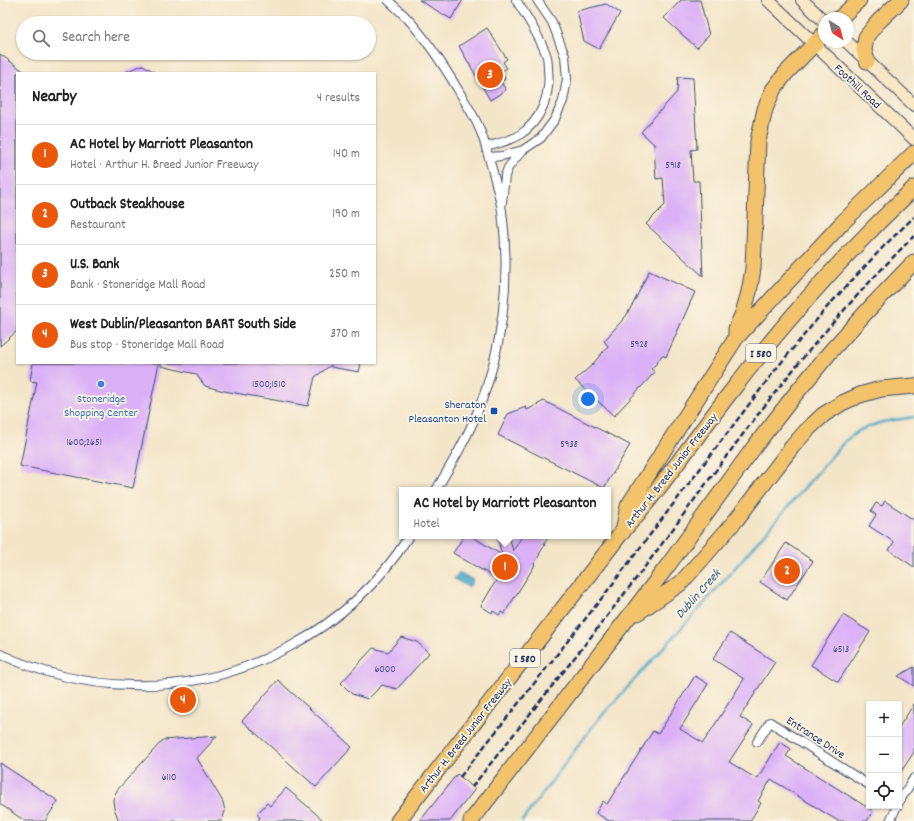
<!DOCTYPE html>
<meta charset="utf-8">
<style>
:root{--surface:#fff;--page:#f6f6f6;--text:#222;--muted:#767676;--line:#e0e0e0;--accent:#ea580c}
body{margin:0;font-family:Dekko,sans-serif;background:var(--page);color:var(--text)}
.controls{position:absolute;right:12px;bottom:12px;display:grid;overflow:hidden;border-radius:0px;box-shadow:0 1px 3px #0004}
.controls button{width:36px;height:36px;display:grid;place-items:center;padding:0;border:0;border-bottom:1px solid var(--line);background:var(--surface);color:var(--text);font:20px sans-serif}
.compass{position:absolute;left:818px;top:12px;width:36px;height:36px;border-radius:50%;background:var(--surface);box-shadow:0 1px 3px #0004;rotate:144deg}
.you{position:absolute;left:588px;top:399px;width:14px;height:14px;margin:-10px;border:3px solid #fff;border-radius:50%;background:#1a73e8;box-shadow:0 0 0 6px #1a73e833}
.badge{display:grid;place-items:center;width:26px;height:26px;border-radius:50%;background:var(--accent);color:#fff;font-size:13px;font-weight:700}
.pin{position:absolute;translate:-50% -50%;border:2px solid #fff;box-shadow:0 1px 4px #0006}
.popup{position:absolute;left:399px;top:487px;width:212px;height:52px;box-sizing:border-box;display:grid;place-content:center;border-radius:0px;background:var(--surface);filter:drop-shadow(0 1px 3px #0005);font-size:13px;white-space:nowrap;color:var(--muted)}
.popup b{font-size:15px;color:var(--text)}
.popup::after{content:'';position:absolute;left:50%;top:100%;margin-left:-8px;border:8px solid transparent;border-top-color:var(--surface)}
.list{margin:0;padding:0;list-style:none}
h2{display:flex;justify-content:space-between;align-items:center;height:52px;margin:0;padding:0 16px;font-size:17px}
h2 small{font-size:13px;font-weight:400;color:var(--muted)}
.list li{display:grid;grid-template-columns:26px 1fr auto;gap:12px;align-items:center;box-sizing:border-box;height:60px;padding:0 16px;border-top:1px solid var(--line)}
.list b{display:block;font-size:15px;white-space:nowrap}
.list p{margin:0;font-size:13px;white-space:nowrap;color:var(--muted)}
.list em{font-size:13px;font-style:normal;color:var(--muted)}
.icon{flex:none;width:22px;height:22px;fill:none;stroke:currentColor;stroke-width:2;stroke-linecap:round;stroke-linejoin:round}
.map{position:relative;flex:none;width:914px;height:821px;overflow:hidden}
.search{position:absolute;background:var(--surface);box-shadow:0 1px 3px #0004;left:16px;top:16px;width:360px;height:44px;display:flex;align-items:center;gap:10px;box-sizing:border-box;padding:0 14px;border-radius:22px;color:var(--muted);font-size:15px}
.panel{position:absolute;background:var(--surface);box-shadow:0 1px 3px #0004;left:16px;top:72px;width:360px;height:292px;border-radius:0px}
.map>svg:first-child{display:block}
</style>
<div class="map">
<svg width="914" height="821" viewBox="0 0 914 821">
<rect width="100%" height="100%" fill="#fcf5e5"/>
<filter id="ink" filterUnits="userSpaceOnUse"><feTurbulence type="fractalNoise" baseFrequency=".025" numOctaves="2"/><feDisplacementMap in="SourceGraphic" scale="8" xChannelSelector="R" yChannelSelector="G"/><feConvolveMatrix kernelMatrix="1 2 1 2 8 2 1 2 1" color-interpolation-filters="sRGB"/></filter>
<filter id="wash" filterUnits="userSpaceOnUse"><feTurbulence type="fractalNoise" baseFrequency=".012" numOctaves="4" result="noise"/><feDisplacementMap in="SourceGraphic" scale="16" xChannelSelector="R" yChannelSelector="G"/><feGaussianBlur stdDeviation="0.9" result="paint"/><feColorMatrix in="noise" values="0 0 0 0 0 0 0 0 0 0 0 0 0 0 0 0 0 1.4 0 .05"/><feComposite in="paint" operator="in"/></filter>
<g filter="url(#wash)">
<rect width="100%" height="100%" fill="#f3e5c8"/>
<path fill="#4aa9c9" stroke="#326c94" d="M459,572L473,580L469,588L454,579Z"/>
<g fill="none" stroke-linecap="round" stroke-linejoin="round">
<path stroke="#4aa9c9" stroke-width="2.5" d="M522,821L596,722L707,600L845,441L860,430L882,422L914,417"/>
</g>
<g id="blocks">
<path fill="#dab1f7" d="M419,0H463L451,19Z
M681,0H700L709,35L697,48L664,18Z
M606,4L620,13L599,49L584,41L577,11Z
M487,28L507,59L503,62L507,68L501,72L505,79L501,82L506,90L490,100L459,46Z
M0,54L26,73H17V331L0,346Z
M143,65L156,73H125V72Z
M678,77L693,78L697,149L691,150L693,181H699L703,276L646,224L665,205L663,178L656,179L654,144L641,132L677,92Z
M649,271L695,292L666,357L662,355L657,363L651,369L655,372L614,416L575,380L592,365L608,346L604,341L626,316L634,302Z
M33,363H159L133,488L20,466L37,382L30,381Z
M161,363H361L359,372L331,367V365L315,377L308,406L224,391L205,386L196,374L161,366Z
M544,401L630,445L604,488L498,435L508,414L526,407L527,410Z
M885,501L914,520V567L889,550L894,542L869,526L876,515L871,511L876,503L882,506Z
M464,536H471L502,555L497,536H509L513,551L522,536H549L544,544L545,545L539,554H540L534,564L535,565L504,614L501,612L499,615L493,611L492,613L481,606L497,579L453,553Z
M786,543L813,561L787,600L760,582Z
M843,615L870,632L838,682L811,665Z
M730,633L775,662L740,717L753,725L729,762L757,779L780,742L791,749L786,756L873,811L867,821H838L771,779L758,801L761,803L750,821H609L596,813L603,801L607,804L653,731L658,734L695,676L708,684L680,729L703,743L744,679L713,659Z
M401,637L417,642L429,653L397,689L382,685L368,699L352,694L341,683L373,648L388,652Z
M914,667V686L898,676Z
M278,680L352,747L316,787L242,721Z
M914,704V752L899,775V727Z
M217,736L197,758L223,802L225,811L222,821H119L114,808L113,800L115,794L118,789L163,740Z
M0,763L58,801L45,821H25L0,804Z
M457,774L475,789L450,821H420Z
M286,788L306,805L324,821H257L260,818L257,814L267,803L270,806Z"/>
</g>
</g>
<g filter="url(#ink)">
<use href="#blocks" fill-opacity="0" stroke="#3b4a6e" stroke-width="1"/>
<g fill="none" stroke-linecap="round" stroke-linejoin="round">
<defs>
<path id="street" d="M388,0C394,6 400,11 406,17C427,39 444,66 460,93C467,105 475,117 480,130C484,139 486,149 489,158C494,176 499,193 502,211C511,279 503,350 477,413C466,440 451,465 436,490
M486,147C495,144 509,141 518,136C541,122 551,95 548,69C548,64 548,59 546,54C539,35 527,17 516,0
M489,157L502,156L523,150
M502,202L505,176L508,168L514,160L523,150L541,138L555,119L563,101L567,79L565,56L552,22L537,0
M0,654C41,673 86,684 131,685C241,689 351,629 409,536
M757,742L770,722L869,785
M899,802L914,778
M890,821L897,806"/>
<path id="secondary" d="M768,0L914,139
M802,0L824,21
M847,42L914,105"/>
<path id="highway" d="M840,18L859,0
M867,61L864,50L866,37L878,22L901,0
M736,337V329L743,313L749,292L753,269L758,141L765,109L773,90L786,73L824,34
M623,532L628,506L736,338L842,223L914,153
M637,613L681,583L736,520L792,447L807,430L823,415L842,403L860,395L881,389L914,386
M398,821L622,532C662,488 694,439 730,393C786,320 847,251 914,188
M471,821L627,619L666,568L755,446L793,397L830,352L869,309L914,262"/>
</defs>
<use href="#street" stroke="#3b4a6e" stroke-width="10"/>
<use href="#secondary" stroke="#3b4a6e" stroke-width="14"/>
<use href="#highway" stroke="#3b4a6e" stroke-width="17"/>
<use href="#street" stroke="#fff" stroke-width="8"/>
<use href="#secondary" stroke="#fae7c3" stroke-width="12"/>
<use href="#highway" stroke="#f2c36a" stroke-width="15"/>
<path stroke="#1b2f5e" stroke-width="2.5" stroke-dasharray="6 3" stroke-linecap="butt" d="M460,777L605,594L776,369L828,306L884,246L914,217
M472,787C529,715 586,644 641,572C698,496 752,418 813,346C845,308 879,271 914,236"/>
</g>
</g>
<circle fill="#3f7fe0" stroke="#fcf5e5" stroke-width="1.5" cx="101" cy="384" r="4"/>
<rect fill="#1a4fb4" stroke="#fcf5e5" stroke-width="1.5" x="490" y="407" width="8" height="8" rx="2"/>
<g text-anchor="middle" stroke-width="3.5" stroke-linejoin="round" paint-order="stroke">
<g font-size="10" fill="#4b5084">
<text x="673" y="168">5918</text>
<text x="639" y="347">5928</text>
<text x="269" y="387">1500;1510</text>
<text x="84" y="445">1600;2651</text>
<text x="569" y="447">5938</text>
<text x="841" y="652">6513</text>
<text x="385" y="672">6000</text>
<text x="169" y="780">6110</text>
</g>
<g fill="#fcf5e5" stroke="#5e6a86" stroke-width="1">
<rect x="746" y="344" width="30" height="18" rx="3"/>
<rect x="510" y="649" width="30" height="18" rx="3"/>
</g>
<g font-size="11" font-weight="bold" fill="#1b2f5e">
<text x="761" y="357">I 580</text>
<text x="525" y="662">I 580</text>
</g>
<g font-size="12" fill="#1b2f5e" stroke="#fcf5e5">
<text transform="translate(858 86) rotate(43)" y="4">Foothill Road</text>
<text transform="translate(671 470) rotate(-52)" y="4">Arthur H. Breed Junior Freeway</text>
<text transform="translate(465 735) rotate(-52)" y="4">Arthur H. Breed Junior Freeway</text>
<text transform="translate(816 737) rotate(33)" y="4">Entrance Drive</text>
</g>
<g font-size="12" fill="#366cbe" stroke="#fcf5e5">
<text x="101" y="402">Stoneridge<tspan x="101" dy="14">Shopping Center</tspan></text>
</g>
<g font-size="12" fill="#164399" stroke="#fcf5e5" text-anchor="end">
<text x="486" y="408">Sheraton<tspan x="486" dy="14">Pleasanton Hotel</tspan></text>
</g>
<g font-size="13" font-style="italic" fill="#2b5a83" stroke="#fcf5e5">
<text transform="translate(697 593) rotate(-48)" y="5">Dublin Creek</text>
</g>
</g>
</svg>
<div class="controls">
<button>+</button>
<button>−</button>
<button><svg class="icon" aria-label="locate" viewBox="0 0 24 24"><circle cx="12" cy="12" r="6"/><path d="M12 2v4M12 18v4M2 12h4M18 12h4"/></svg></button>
</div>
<svg class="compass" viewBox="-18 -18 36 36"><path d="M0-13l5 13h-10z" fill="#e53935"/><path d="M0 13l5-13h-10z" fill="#767676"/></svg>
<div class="you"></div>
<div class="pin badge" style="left:505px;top:567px">1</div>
<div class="popup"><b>AC Hotel by Marriott Pleasanton</b>Hotel</div>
<div class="pin badge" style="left:787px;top:571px">2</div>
<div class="pin badge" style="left:490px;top:75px">3</div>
<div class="pin badge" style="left:183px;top:700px">4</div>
<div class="search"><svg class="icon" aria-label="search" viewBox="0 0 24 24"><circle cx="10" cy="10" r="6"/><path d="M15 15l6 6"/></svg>Search here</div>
<section class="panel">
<h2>Nearby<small>4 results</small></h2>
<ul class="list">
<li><span class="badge">1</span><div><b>AC Hotel by Marriott Pleasanton</b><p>Hotel · Arthur H. Breed Junior Freeway</p></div><em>140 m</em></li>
<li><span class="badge">2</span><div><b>Outback Steakhouse</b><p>Restaurant</p></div><em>190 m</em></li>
<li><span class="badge">3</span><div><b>U.S. Bank</b><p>Bank · Stoneridge Mall Road</p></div><em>250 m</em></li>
<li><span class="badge">4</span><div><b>West Dublin/Pleasanton BART South Side</b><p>Bus stop · Stoneridge Mall Road</p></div><em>370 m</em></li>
</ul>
</section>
</div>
